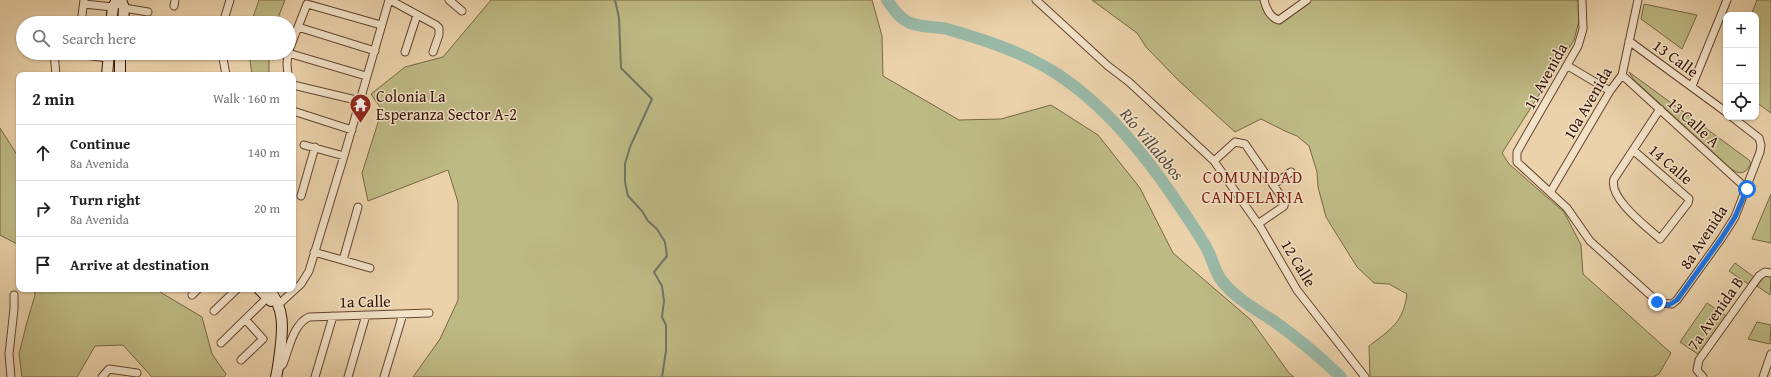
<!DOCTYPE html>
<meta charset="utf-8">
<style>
:root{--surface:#fff;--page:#f2f2f2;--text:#222;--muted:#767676;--line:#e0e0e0}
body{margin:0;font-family:"Gentium Book Plus",serif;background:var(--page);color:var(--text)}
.controls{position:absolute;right:12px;top:12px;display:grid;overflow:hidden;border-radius:8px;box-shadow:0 1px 3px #0004}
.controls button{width:36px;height:36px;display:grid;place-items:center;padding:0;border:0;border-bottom:1px solid var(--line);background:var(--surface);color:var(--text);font:20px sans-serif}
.stop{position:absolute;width:12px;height:12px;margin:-9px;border:3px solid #1a73e8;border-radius:50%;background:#fff}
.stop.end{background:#1a73e8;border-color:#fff;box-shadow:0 1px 4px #0008}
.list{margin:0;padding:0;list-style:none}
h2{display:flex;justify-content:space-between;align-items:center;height:52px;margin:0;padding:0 16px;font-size:17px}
h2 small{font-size:13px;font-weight:400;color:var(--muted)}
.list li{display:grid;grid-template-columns:26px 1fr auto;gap:12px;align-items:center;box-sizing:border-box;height:56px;padding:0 16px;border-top:1px solid var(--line)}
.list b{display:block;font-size:15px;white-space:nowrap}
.list p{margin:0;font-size:13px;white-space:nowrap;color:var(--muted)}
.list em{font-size:13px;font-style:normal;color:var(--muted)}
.icon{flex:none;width:22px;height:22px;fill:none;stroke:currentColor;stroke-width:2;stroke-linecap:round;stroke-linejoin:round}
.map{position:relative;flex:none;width:1771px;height:377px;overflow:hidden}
.search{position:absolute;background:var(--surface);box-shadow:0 1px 3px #0004;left:16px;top:16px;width:280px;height:44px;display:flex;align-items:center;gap:10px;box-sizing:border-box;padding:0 14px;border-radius:22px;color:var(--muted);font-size:15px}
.panel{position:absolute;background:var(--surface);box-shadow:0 1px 3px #0004;left:16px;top:72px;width:280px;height:220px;border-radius:8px}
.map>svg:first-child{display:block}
</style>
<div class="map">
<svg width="1771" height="377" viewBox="0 0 1771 377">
<rect width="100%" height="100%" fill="#ebd2ab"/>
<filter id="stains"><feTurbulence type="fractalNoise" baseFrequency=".005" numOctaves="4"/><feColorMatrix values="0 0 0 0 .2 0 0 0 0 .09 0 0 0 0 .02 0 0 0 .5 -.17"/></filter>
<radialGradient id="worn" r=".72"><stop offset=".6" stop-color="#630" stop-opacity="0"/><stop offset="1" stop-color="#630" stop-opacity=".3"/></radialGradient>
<path fill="#beba84" stroke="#796745" d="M259,0H285L276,23H251Z
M491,0H872L882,36L883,76L959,120L1001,119L1051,105L1098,135L1140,188L1173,253L1251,320L1289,373L1294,377H413L440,339L458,300V202L448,170L368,201L362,173L382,110L371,94L405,67L443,57Z
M1092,0H1262L1280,23L1286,20L1311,0H1578L1579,21L1574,40L1502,153L1509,164L1564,212L1581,245L1583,274L1671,353L1659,374L1653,377H1370L1369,346C1391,329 1403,323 1407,294L1389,284L1374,283L1357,267L1326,217L1318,187L1317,172L1309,146L1297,136L1285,131L1261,119L1235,132L1178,80L1146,47L1137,33Z
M1757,0H1771V113L1756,102V15H1751Z
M1644,4L1697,15L1682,49L1641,19Z
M249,53H269V75H252Z
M1629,72L1749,160L1751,163C1745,176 1738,175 1728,166L1634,80Z
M0,128L19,158V245L0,235Z
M1771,194V243L1752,239Z
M1735,263L1754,277L1748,284L1729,271Z
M1767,276L1771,277L1770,295L1757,286L1764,277Z
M34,289H155L202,317L212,354L226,374L224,377H152L123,345L95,346L77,377H22L19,354L27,322L35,295Z
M1707,303L1726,316L1699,355L1680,342Z
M1757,322L1771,325L1770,344L1748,339Z"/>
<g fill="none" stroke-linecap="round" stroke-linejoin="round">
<path stroke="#717666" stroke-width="2" d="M615,0L619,18L621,68L652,99L630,147L625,164V182L628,196L642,211L648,221L657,229L665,242L667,256L654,272L662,286L664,301L662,317L666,325V351L662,377"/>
<path stroke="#99b8a6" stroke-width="12" d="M887,0C893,8 898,17 908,22C921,28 934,26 947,29C989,41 1035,56 1070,83C1124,123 1164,181 1200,237C1203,242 1207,248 1209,253C1213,262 1216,274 1222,281C1235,298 1257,310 1275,322C1299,339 1320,357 1341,377"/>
<defs>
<path id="street" d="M390,0L436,25L439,28V35L433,52
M449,0L462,11
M1036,0L1108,66L1129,82L1214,161L1261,228L1297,290L1365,377
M1264,0C1266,8 1270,18 1279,20L1307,0
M1582,0L1583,29L1578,46L1517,152V162L1567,208L1590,241L1659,303L1672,304L1677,300L1721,239L1735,217L1760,152L1761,145L1759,138L1732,117
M84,4L113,7
M174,6L175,0
M124,8L148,12
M81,23L84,0
M223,23L230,0
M298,27L375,51
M1629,41L1726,112
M289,50L307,4L381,25
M405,52L417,15
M54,53L56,75
M68,53L108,58
M222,53L226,75
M288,53L366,76
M1568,66L1610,91
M288,75L287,64L288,53
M1622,75L1747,189
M293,85L360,101
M1692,86L1727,0
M293,111L352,130
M304,145L344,156
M1633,150L1689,199L1688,203L1660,239C1647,227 1608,198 1614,179L1660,109
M1214,161L1235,142L1245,144L1285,202L1284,206L1258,224
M1273,185L1291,172
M1551,191L1610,91L1622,75L1638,0
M301,196L315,147
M314,252L370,268
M343,260L358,207
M192,295L198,289
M278,305L301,284L309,271L344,156L389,0
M214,311L237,289
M221,343L271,294
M241,360L263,339L246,320
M279,368L283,364C289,349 293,324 309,317L429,313
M11,377L9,354L14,309V295
M102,377L109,369L137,373
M315,377L333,316
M348,377L366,315
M384,377L403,314
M1703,377L1697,370L1699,360L1759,276L1765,272L1771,273
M1763,377L1771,354"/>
<path id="secondary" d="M121,0L124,8L123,23
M111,23L113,7L117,0
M107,75L109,53
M120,75V53
M259,289L271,301
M268,289C285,307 283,329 280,352C279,360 278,369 276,377"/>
</defs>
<use href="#street" stroke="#62442f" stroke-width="9"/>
<use href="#secondary" stroke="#341406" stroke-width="12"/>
<use href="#street" stroke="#f2e2c8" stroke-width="7"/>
<use href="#secondary" stroke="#f2e2c8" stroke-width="10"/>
</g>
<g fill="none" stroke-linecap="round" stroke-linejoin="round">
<path stroke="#1a73e8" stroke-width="5" d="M1657,302L1669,305L1677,300L1721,239L1735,217L1747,189"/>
</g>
<defs>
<symbol id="temple-pin" viewBox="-11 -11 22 30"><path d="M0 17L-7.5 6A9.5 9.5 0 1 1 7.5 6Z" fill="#8f2418" stroke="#f2e2c8"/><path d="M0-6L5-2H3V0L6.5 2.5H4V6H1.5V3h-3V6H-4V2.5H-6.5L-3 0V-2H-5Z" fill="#fff"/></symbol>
</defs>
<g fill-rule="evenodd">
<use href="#temple-pin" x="348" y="92" width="25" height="34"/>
</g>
<g text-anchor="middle" stroke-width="3" stroke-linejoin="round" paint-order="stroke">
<g font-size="16" fill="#341406" stroke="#f2e2c8">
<text transform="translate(1676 58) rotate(36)" y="6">13 Calle</text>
<text transform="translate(1545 76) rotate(-61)" y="6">11 Avenida</text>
<text transform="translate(1587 103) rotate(-60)" y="6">10a Avenida</text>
<text transform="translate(1694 122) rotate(43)" y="6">13 Calle A</text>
<text transform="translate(1671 164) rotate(41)" y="6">14 Calle</text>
<text transform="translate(1703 237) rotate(-57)" y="6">8a Avenida</text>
<text transform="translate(1299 263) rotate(59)" y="6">12 Calle</text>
<text transform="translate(365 301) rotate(-1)" y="6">1a Calle</text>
<text transform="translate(1715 313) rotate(-55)" y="6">7a Avenida B</text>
</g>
<g font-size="16" fill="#341406" stroke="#f2e2c8" text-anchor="start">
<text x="376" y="102">Colonia La<tspan x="376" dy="18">Esperanza Sector A-2</tspan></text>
</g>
<g font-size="17" font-style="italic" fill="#574d3e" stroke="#f2e2c8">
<text transform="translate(1152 144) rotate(50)" y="6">Río Villalobos</text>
</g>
<g font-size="17" letter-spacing="1" fill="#7a1f14" stroke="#f2e2c8">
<text x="1253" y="183">COMUNIDAD<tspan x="1253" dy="20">CANDELARIA</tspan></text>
</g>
</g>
<rect width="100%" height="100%" filter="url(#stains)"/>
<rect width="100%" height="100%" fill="url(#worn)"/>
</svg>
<div class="controls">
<button>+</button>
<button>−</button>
<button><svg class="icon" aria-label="locate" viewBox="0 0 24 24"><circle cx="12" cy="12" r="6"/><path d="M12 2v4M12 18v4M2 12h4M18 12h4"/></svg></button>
</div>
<div class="stop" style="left:1747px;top:189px"></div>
<div class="stop end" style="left:1657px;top:302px"></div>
<div class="search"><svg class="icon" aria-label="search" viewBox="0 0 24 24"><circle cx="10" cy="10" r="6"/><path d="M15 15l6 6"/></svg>Search here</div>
<section class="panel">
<h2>2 min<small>Walk · 160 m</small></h2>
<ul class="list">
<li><svg class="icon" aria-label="ahead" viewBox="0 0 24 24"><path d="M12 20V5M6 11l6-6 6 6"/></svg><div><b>Continue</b><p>8a Avenida</p></div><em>140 m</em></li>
<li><svg class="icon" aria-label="right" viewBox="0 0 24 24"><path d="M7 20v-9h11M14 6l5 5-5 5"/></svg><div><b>Turn right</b><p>8a Avenida</p></div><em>20 m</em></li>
<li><svg class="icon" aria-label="arrive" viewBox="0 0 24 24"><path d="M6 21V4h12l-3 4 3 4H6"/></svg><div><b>Arrive at destination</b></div></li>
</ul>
</section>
</div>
